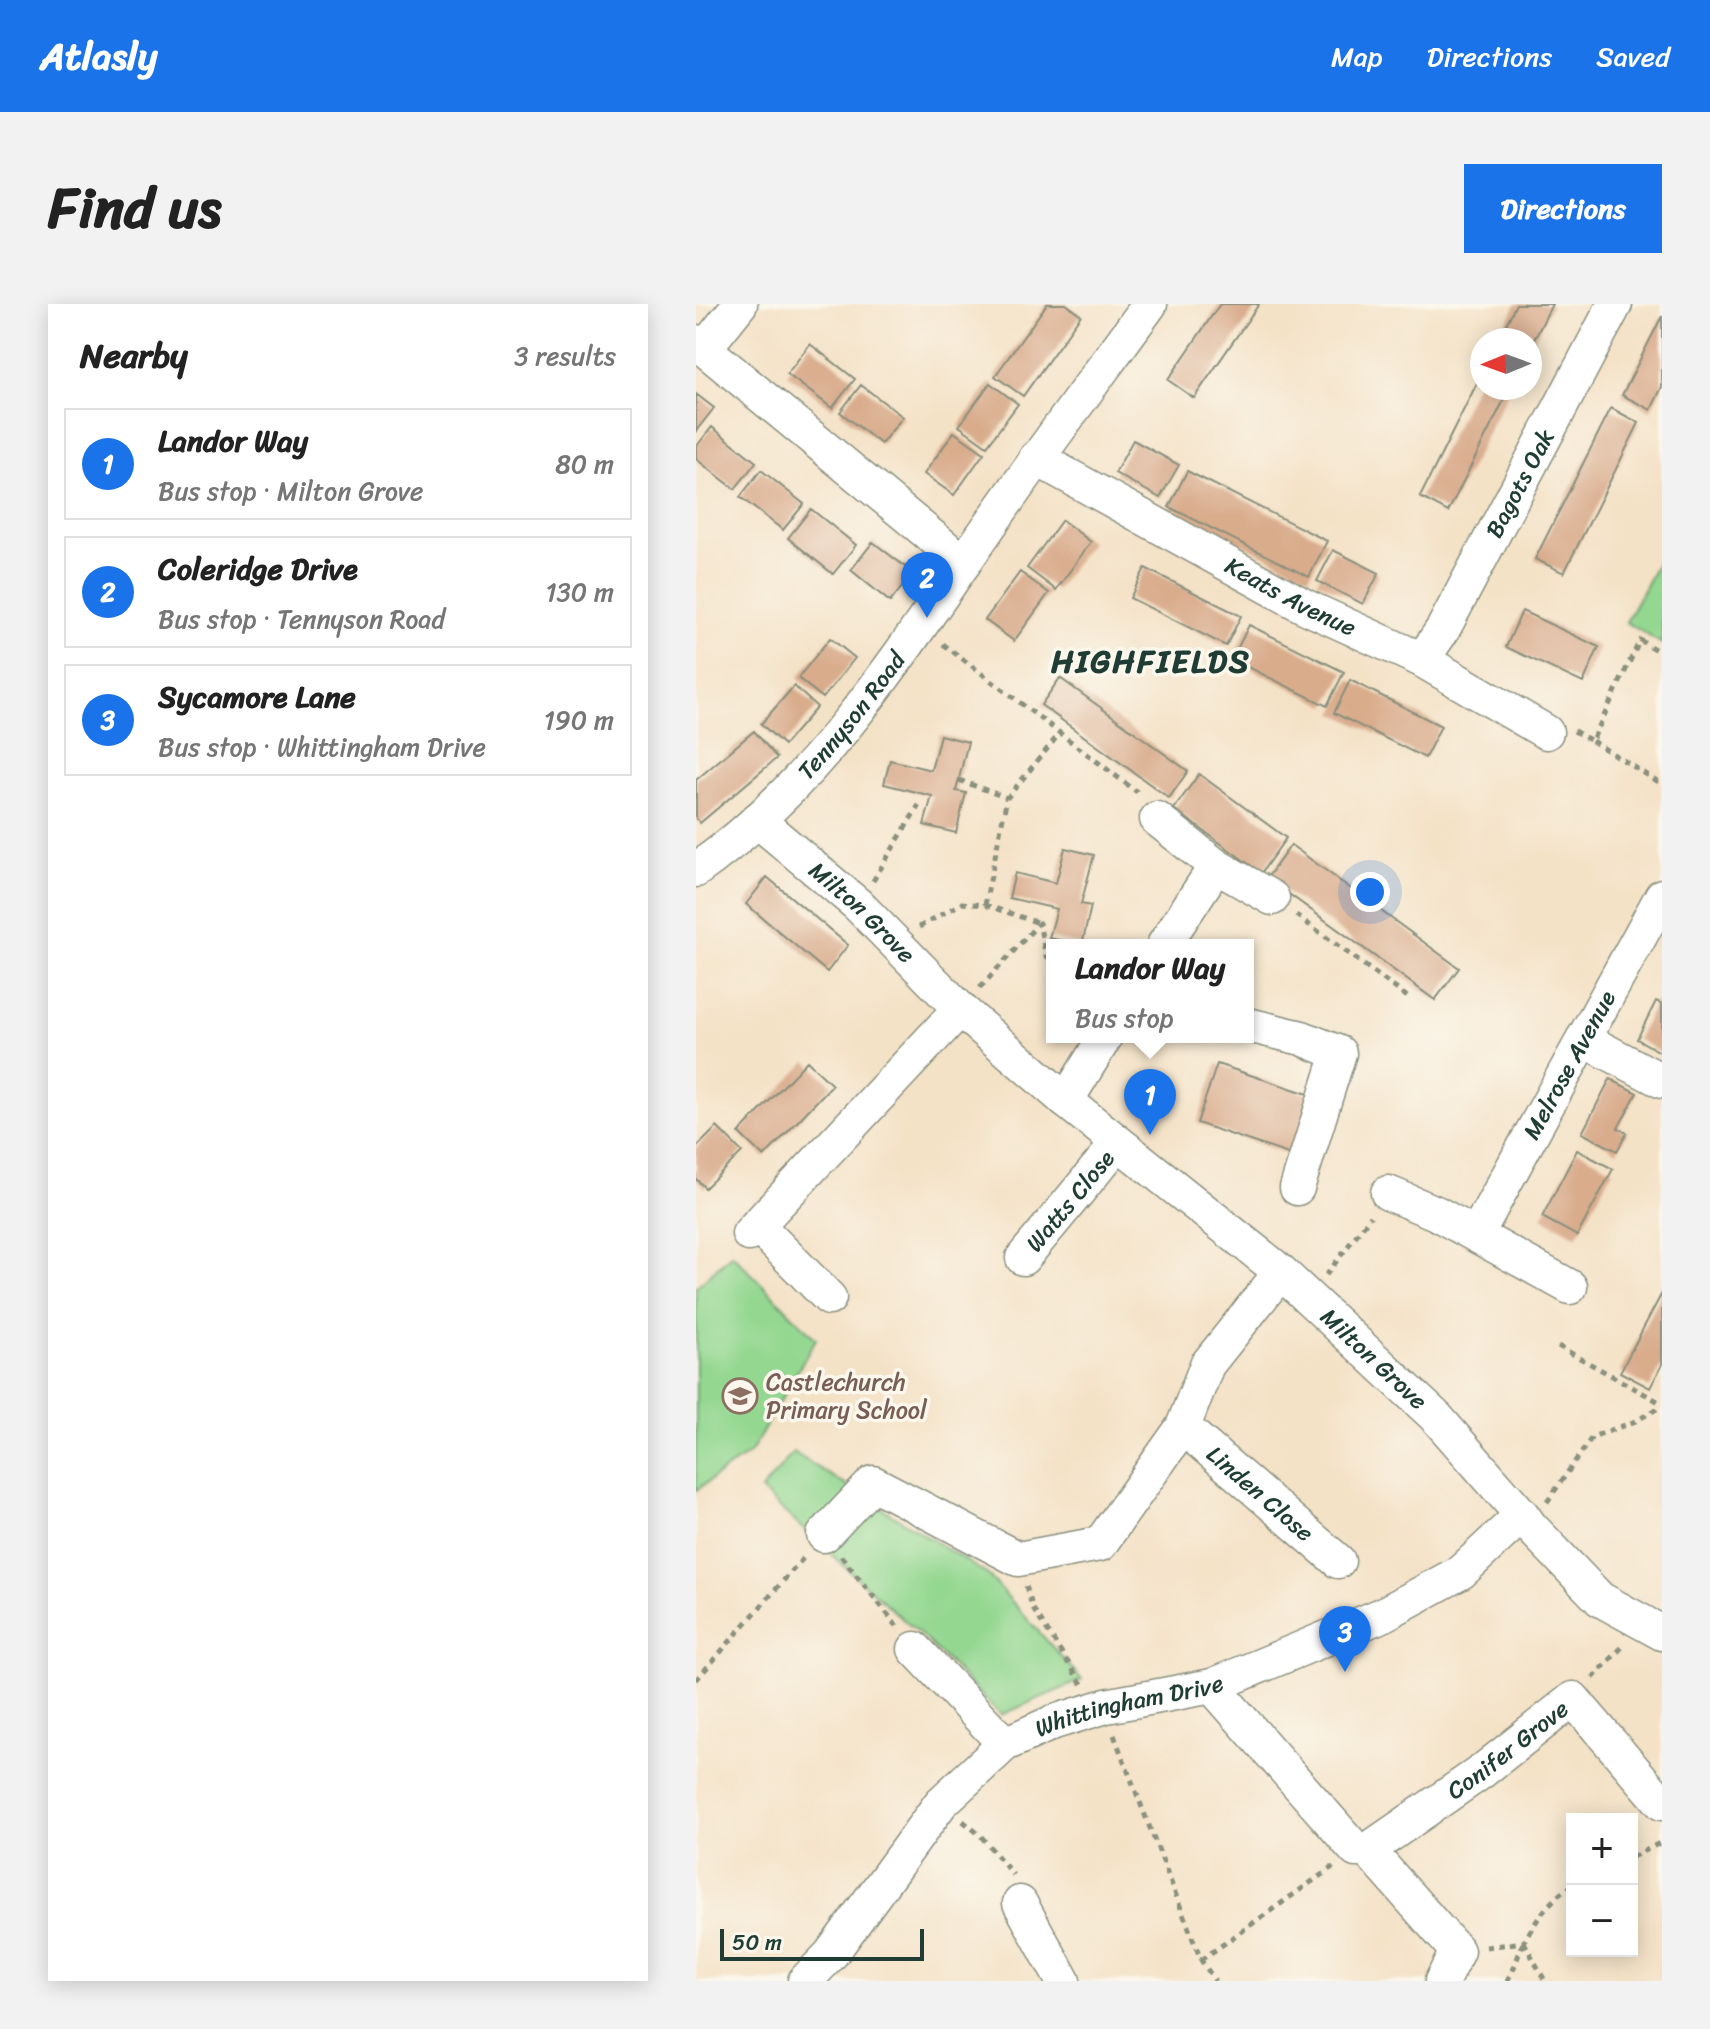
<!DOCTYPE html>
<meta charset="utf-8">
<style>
:root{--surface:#fff;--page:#f2f2f2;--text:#222;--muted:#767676;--line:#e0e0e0;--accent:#1a73e8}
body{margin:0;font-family:Sriracha,sans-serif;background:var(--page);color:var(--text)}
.controls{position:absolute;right:24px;bottom:24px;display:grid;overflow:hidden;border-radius:0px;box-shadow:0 4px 20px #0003}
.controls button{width:72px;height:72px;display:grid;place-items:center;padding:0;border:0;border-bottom:2px solid var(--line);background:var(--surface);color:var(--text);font:40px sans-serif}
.compass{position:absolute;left:774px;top:24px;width:72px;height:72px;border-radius:50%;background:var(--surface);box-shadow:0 4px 20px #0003;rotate:269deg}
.scale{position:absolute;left:24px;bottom:20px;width:204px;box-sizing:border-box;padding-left:8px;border:4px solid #1f3d34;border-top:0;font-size:22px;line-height:28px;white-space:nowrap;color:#1f3d34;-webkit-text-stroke:6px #fbf7ec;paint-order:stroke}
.you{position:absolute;left:674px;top:588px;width:28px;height:28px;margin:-20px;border:6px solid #fff;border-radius:50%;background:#1a73e8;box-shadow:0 0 0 12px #1a73e833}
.badge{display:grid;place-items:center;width:52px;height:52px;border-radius:50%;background:var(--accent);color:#fff;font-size:26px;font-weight:700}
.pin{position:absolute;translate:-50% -66px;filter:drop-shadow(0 2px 4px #0008)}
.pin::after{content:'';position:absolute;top:42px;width:28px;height:24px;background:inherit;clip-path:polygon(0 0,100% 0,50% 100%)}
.popup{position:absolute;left:350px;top:635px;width:208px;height:104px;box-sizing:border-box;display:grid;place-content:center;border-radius:0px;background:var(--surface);filter:drop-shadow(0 2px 6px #0005);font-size:26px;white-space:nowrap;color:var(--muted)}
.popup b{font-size:30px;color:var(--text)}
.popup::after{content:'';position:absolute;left:50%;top:100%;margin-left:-16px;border:16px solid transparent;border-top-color:var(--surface)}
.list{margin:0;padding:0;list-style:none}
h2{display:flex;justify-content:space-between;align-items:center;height:104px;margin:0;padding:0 32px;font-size:34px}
h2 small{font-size:26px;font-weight:400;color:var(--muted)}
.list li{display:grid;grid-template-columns:52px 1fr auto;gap:24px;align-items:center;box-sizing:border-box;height:112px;margin:0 16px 16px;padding:0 16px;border:2px solid var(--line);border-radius:0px}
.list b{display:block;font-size:30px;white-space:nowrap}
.list p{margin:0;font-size:26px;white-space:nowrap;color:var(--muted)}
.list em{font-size:26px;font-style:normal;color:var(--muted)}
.map{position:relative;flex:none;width:966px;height:1677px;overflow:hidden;border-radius:0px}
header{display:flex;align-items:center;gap:48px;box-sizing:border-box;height:112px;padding:0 40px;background:var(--accent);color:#fff}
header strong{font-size:38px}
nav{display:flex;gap:44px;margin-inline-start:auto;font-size:28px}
.intro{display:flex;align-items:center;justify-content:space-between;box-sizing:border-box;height:192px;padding:0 48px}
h1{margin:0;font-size:56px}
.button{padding:20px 36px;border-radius:0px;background:var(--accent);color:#fff;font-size:28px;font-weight:700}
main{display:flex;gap:48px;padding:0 48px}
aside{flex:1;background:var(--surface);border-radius:0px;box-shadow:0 4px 20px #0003}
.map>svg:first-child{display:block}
</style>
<header>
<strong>Atlasly</strong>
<nav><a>Map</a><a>Directions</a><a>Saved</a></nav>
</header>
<div class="intro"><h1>Find us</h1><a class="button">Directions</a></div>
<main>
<aside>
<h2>Nearby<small>3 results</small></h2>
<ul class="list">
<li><span class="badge">1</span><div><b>Landor Way</b><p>Bus stop · Milton Grove</p></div><em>80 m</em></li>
<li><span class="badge">2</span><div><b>Coleridge Drive</b><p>Bus stop · Tennyson Road</p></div><em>130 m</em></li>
<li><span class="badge">3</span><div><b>Sycamore Lane</b><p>Bus stop · Whittingham Drive</p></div><em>190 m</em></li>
</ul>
</aside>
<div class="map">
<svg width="966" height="1677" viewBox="0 0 966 1677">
<rect width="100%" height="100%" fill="#fbf7ec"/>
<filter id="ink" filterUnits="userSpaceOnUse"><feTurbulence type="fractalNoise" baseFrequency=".0125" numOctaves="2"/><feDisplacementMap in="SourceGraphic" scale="16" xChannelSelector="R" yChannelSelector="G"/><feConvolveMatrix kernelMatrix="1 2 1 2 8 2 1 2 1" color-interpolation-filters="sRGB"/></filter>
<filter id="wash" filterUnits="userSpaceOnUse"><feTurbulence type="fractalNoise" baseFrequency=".006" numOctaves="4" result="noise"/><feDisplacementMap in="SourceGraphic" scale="32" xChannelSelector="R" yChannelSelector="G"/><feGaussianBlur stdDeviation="1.8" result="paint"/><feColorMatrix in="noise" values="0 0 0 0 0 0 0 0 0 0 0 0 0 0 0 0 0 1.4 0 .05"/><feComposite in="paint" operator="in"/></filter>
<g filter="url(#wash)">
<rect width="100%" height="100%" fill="#f4e2c7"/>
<path fill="#93d790" stroke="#598a62" stroke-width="2" d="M966,250V340L930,318Z
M36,950L120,1035L55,1148L0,1186V983Z
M97,1148L292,1271L386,1376L305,1411L230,1336L65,1187Z"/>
<g id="blocks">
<path fill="#d9ac8c" d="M351,0H370L385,11L327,92L299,72Z
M524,0H563L498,94L472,76Z
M820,0H856L834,44V36H814L805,31Z
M966,12V83L955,106L926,91Z
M114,40L159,75L136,104L91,70Z
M786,69V84H814L752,208L724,193Z
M294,79L322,100L291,142L263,122Z
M165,81L207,113L185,140L144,108Z
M0,90L18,104L0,127Z
M915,104L943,119L868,269L839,255Z
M16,123L60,158L39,185L0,155V143Z
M258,128L288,149L258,191L228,170Z
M437,136L483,161L464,194L419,169Z
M65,166L108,200L87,226L44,193Z
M491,167L631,237L613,273L473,203Z
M115,205L160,241L137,270L92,234Z
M366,216L395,238L360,286L331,264Z
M177,238L217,269L194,298L155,266Z
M637,246L683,269L667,300L621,277Z
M449,264L545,312L530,342L434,294Z
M324,268L353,289L318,337L289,316Z
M826,307L903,343L887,379L810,343Z
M553,321L648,368L631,402L536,355Z
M134,334L159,354L127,394L102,374Z
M364,374L492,467L473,494L345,401Z
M654,376L745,422L729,454L638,409Z
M98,382L121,403L88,441L65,420Z
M58,427L81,454L4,519L0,514V476Z
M244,431L272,438L260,487L270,489L260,529L228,521L236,492L188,480L194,456L235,466Z
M503,470L590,534L565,569L478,505Z
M595,541L763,664L739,696L571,574Z
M369,544L398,551L385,600L395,602L386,641L353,634L361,605L313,594L319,569L360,579Z
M71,573L152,641L131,668L50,600Z
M960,697L966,700V749L941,735Z
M111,757L136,781L68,853L43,829Z
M521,760L615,791L595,851L501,819Z
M914,775L941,789L922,824L931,829L921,847L886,829Z
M21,823L46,848L9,884L0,875V844Z
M881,846L917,865L881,932L846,913Z
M966,989V1061L954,1084L924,1068Z"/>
</g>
</g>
<g filter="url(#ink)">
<use href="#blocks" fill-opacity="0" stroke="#8a907e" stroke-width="2"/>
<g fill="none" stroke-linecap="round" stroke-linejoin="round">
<defs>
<g id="minor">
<path d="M0,38L268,259"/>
<path d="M8,45L44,0"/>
<path id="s1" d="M340,154L608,302L726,356L850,428"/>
<path id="s2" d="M726,356L747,325L919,0"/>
<path d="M461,515L520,562L468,641"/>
<path id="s3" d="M61,516L162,601L264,705L370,797L585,968L741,1114L826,1211L834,1222L904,1295L966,1329"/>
<path d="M520,562L576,594"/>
<path id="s4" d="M0,566C122,480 203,352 287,231C341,153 398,77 454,0"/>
<path d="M552,721L606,734L643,749L601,884"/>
<path d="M887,735L966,777"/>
<path d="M370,797L409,733"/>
<path d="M692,889L740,909L874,983"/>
<path d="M61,921L133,994"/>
<path d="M53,930L264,705"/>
<path id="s5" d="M780,931L966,592"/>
<path id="s6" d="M327,954L422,839"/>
<path id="s7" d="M487,1123L642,1257"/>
<path d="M128,1231L177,1179L322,1255L404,1240L487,1123L511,1061L585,968"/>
<path d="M219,1345L309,1440"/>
<path d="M516,1382L660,1546H672L761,1647L746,1677"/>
<path id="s8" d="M672,1546L785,1468L877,1395L966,1499"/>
<path d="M324,1599L367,1677"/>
<path id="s9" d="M109,1677L135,1650L245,1499L309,1440L358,1418L410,1402L516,1382L686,1311L765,1268L826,1211"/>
</g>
</defs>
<use href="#minor" stroke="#8a907e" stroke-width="37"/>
<path stroke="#8a907e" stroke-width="5" stroke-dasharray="6 6" stroke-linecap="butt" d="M247,340L441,488
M878,427L896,437L944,336L966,350
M896,437L966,480
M263,476L311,494
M177,577L223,501
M289,601L311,494L364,429
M600,611L714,695
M223,623L266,599L289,601L343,619
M284,684L343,619L350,652L356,655
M630,971L675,912
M862,1042L965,1099
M851,1198L896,1133L940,1117L966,1102
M145,1252L201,1322
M330,1282L337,1305L386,1380
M897,1374L929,1340
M0,1376L110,1251
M418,1431L505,1656L519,1677
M267,1517L284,1531L317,1571
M936,1553L966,1538
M828,1638L849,1677
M790,1643L828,1638C838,1619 856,1592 876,1582
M505,1656L638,1562
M811,1677L816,1669L827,1639"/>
<use href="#minor" stroke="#fff" stroke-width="34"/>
</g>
</g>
<defs>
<symbol id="school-ring" viewBox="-11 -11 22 22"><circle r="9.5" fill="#fbf7ec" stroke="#8d6e63" stroke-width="1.5"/><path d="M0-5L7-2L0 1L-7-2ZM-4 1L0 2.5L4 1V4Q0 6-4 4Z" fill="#8d6e63"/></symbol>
</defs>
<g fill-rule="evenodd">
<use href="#school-ring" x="24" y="1072" width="40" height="40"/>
</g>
<g text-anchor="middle" stroke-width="7" stroke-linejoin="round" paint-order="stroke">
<g font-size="24" fill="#1f3d34" stroke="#fbf7ec">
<text dy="8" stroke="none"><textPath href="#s2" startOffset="202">Bagots Oak</textPath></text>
<text dy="8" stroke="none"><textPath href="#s1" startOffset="290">Keats Avenue</textPath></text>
<text dy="8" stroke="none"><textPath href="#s4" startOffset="220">Tennyson Road</textPath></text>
<text dy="8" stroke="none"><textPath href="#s3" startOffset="140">Milton Grove</textPath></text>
<text dy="8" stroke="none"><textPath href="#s5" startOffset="194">Melrose Avenue</textPath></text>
<text dy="8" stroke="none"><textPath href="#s6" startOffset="74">Watts Close</textPath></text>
<text dy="8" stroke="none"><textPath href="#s3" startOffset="820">Milton Grove</textPath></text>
<text dy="8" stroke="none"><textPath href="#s7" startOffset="102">Linden Close</textPath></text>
<text dy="8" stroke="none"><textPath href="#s9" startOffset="442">Whittingham Drive</textPath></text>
<text dy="8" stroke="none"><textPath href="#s8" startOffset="172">Conifer Grove</textPath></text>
</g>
<g font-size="24" fill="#785e54" stroke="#fbf7ec" text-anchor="start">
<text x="70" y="1086">Castlechurch<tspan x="70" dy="28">Primary School</tspan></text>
</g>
<g font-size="32" font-weight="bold" letter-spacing="2" fill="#1f3d34" stroke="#fbf7ec">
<text x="455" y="368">HIGHFIELDS</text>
</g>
</g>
</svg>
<div class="controls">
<button>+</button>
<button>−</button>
</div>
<svg class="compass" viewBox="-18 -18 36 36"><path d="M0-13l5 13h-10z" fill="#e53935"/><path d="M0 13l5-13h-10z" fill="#767676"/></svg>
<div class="scale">50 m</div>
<div class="you"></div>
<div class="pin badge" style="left:454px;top:831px">1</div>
<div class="popup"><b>Landor Way</b>Bus stop</div>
<div class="pin badge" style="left:231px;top:314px">2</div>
<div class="pin badge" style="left:649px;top:1368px">3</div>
</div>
</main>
